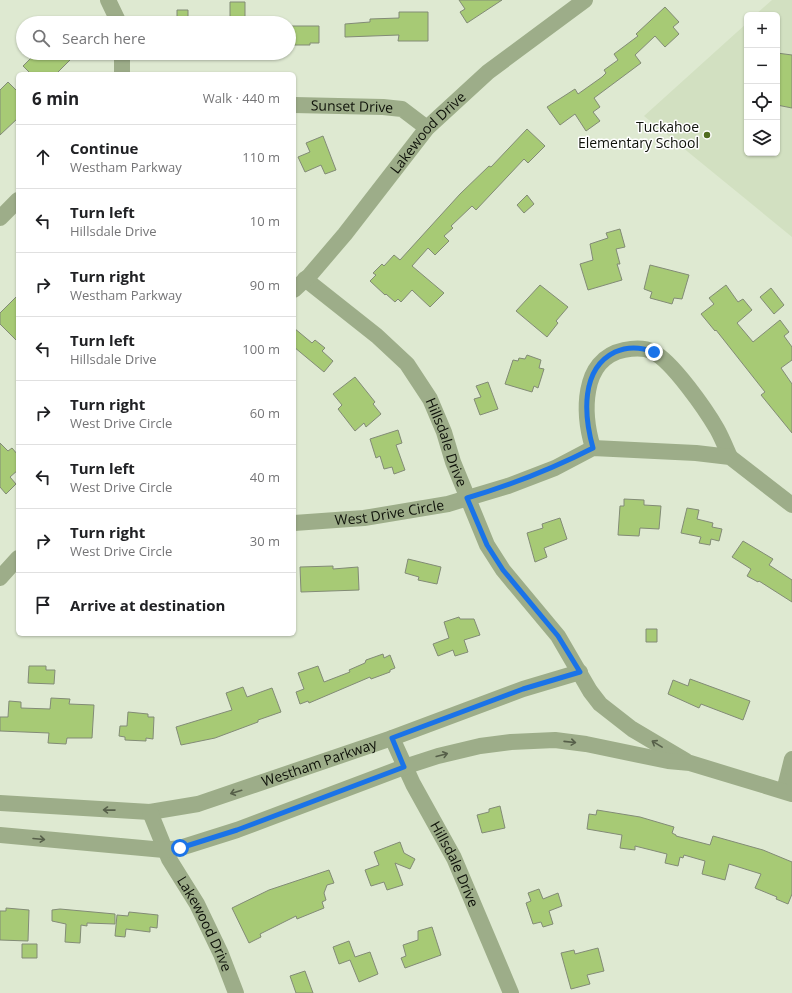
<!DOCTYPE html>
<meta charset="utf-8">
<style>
:root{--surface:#fff;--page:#f2f2f2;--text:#202124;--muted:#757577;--line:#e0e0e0}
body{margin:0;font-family:"Open Sans",sans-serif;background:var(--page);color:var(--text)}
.controls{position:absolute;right:12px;top:12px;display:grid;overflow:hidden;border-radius:6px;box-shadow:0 1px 3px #0004}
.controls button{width:36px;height:36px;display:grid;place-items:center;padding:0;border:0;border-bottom:1px solid var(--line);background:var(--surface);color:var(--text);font:20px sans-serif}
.stop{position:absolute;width:12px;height:12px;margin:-9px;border:3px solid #1a73e8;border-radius:50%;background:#fff}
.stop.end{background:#1a73e8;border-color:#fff;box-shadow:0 1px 4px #0008}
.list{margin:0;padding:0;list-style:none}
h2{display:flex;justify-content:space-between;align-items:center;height:52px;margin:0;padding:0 16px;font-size:17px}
h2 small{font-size:13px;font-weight:400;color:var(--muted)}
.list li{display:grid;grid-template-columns:26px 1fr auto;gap:12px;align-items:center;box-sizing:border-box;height:64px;padding:0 16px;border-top:1px solid var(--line)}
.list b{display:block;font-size:15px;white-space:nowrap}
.list p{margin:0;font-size:13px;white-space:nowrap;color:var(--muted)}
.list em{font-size:13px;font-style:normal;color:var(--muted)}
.icon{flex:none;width:22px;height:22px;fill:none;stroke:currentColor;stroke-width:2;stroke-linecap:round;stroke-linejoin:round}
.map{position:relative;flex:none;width:792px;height:993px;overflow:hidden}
.search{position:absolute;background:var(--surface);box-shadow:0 1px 3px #0004;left:16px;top:16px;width:280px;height:44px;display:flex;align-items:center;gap:10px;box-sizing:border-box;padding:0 14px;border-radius:22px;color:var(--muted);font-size:15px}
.panel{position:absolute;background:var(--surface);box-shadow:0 1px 3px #0004;left:16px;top:72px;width:280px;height:564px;border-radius:6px}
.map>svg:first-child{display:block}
</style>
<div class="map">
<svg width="792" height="993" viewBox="0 0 792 993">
<rect width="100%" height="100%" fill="#dee9d1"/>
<path fill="#d2e0c1" d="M772,0H792V237L644,116L747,23V153H777V15H755Z"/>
<path fill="#a7ca75" stroke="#828b76" d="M459,0H502L467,23L460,12L465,9Z
M230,2H245V17H230Z
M665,7L679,22L673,27L679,34L665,47L655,36L635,55L641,63L594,98L600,107L593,112L600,121L586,131L575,114L560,125L547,107L575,89L578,94L602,77L606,73L604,70L618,60L614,54L638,36L636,34Z
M177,10H188V23H177Z
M399,12H428V41H398L399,35L345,37V24L370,22V19L399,18Z
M289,26H319V43H310V45H289Z
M36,53H63L70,60L56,74H31L23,66Z
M777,53L792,55V108L777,105Z
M8,82L18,92V118L0,135V90Z
M527,129L545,146L528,163L524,159L476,210L472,206L451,226L453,228L444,236L449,241L435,255L428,248L412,266L444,293L430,307L412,290L401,302L398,299L395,302L386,294L385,295L370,281L376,275L373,273L382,264L384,266L394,255L400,260L460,194L489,166L491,167Z
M323,136L336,170L325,174L321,165L305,172L298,157L310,152L306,143Z
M527,195L534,204L524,213L517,205Z
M620,229L625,247L616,249L620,264H617L622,280L588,290L580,264L593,260L590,244L608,238L606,233Z
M650,265L689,275L682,299L674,298L672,304L650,298L652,292L644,289Z
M540,285L568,307L556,321L558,323L547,337L516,311Z
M726,285L738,302L743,299L752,310L737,323L753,342L780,320L789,332L784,336L792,347V360L781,368L792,384V433L761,395L765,392L716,330L715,331L701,314L714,304L709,298Z
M771,288L784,305L774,314L760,297Z
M18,295V342L0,324V313Z
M294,328L312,343L315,340L325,348L322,351L333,361L324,372L294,347Z
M527,355L541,360L539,368L544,369L538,388L534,386L532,392L505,384L513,360L518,361L519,358L525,359Z
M355,377L375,402L373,404L381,414L366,427L364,423L355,431L338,409L342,405L333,394Z
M488,382L498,409L480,415L474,399L481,397L476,386Z
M398,430L402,443L396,445L405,470L394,474L392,467L384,469L380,456L376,458L370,439Z
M0,443L8,451L12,448L18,455V470L10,477L16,484L6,494L0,487Z
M624,499L644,500V505L661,506L659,529L640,528L639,536L618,535L620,506H624Z
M687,508L699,510L697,519L713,523L712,527L722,529L719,541L711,539L710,545L699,543L701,537L681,533Z
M560,518L567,539L544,548L547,557L535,562L527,533L543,528L542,524Z
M743,541L773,559L769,565L792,580V602L759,581L758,582L747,576L751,569L732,557Z
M408,559L441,567L437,584L418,580L419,577L405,573Z
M333,566V569L358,567L359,590L301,592L300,567Z
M459,617L460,619H474L480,635L464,640L468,652L455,656L453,650L438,656L433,644L449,638L444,622Z
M646,629H657V642H646Z
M383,654L384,658L390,655L395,668L390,670V672L371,679L370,677L309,703L308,701L300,704L296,692L304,689L298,673L318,666L324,682L350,672L349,670L365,663L366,660Z
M29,666H46V670H55L54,684L28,683Z
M690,679L750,701L743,720L701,704L699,708L668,694L673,680L688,686Z
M243,687L247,697L272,688L281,712L258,720V722L215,738L181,745L176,727L232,710L226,693Z
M51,698L70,699L69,704L94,705L92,738H67L66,744L48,743L49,733L0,731V717H8L9,701L21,702V708L50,709Z
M128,712L148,714V717H154L153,739L146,738V741L125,740V737L119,736L120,726H127Z
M500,806L505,828L482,833L477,815L489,812V809Z
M597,810L640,817L674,827L672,833L676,835V836L710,845L713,836L763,850L792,862V894L788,904L776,899L777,897L755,888L761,874L729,864L725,880L702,874L705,861L684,855L683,858L680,857L678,866L665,863L667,854L635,846V850L620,848L622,835L587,829L589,814L596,815Z
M400,842L404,853L415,859L410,869L395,863L403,885L387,890L384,882L371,886L365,870L379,865L374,852Z
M329,870L334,883L327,885L324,893L326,900L322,902L324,908L297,919L296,916L260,934L261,937L249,943L232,908L269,890Z
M539,889L543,899L558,893L562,906L549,911L553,924L543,927L541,922L533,924L526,903L531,901L528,893Z
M6,908L29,910L28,941L0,940V911H6Z
M60,909L115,914V924L87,923V926L81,925L80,943L65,942L66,924L52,921V910Z
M129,912L158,915L157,928L150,927V932L126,929L125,937L115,936L117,915L128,916Z
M432,927L441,955L405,968L401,958L406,956L403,945L418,940V931Z
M349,941L355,957L370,952L378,974L359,982L350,960L339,964L333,947Z
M22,944H37V958H22Z
M598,948L604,971L587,975L590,984L571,989L561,953L574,950L575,954Z
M305,971L313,993H296L290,976Z"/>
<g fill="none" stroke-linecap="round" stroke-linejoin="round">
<g stroke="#9dad89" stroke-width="16">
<path d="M108,0L119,23"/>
<path d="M122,74V53"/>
<path id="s1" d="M294,105L383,107L402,109L427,128"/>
<path d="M0,218L18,200"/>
<path id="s2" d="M305,279L377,336L407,364L430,399L444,432L453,462L487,545L503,570L558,636L590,691L600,704L632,729L686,761"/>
<path id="s3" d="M294,290L310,275L345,234L427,128L488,72L585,0"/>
<path d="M593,448C583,415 580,359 624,350C634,348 644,347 653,352C672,361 706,410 717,429C722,438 726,448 730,457"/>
<path id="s4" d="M294,523L364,518L448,504L508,486L555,468L593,448L696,453L730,457L792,505"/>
<path d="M0,578L18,558"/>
<path id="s5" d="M392,738L413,784L454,858L511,993"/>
<path d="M784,791L792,759"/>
<path id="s6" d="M0,803L150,812L198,804L392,738L523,689L580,672"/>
<path id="s7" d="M150,812L169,859L197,904L221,954L236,993"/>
<path d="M0,835L164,850L180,848L237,830L404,767L438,756L480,746L511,742L555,740L586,744L668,761L690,763L792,794"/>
</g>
</g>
<defs><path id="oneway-shaft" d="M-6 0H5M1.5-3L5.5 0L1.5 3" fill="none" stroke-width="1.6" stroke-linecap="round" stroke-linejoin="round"/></defs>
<g stroke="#565f49">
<use href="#oneway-shaft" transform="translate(570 742) rotate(6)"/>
<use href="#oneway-shaft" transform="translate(657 744) rotate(-149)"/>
<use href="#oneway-shaft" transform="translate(442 755) rotate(-15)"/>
<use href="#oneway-shaft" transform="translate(236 792) rotate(163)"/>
<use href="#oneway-shaft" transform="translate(109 810) rotate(-179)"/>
<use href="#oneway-shaft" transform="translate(39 839) rotate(5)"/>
</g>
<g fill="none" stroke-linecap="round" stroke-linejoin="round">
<path stroke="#1a73e8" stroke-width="5" d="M180,848L237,830L404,767L392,738L523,689L580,672L558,636L503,570L487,545L467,498C511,485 552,469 593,448C584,416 580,369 615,352C628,346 641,347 654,352"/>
</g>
<circle fill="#516d20" stroke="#fff" stroke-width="1.5" cx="707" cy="135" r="4"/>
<g text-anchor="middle" stroke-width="3" stroke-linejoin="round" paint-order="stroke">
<g font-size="14" fill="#0e1109" stroke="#fff">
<text dy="5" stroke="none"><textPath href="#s1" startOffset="58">Sunset Drive</textPath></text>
<text dy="5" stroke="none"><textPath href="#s3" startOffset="207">Lakewood Drive</textPath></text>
<text dy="5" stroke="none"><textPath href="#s2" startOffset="221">Hillsdale Drive</textPath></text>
<text dy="5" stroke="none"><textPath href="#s4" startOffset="96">West Drive Circle</textPath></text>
<text dy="5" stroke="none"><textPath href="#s6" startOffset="327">Westham Parkway</textPath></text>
<text dy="5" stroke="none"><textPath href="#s5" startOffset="141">Hillsdale Drive</textPath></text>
<text dy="5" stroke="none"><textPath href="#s7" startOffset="125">Lakewood Drive</textPath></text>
</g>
<g font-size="14" fill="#0e1109" stroke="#fff" text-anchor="end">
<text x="699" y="132">Tuckahoe<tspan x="699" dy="16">Elementary School</tspan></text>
</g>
</g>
</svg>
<div class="controls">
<button>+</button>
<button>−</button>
<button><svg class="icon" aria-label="locate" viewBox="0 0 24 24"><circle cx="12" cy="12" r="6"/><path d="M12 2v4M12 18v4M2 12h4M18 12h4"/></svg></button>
<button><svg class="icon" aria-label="layers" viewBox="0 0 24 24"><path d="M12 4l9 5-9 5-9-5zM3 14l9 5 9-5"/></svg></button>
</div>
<div class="stop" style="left:180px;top:848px"></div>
<div class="stop end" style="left:654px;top:352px"></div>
<div class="search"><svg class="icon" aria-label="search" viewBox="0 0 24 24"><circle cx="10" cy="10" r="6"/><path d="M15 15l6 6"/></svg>Search here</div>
<section class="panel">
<h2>6 min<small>Walk · 440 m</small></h2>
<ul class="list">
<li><svg class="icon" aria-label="ahead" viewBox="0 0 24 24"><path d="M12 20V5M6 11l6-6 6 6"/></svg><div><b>Continue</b><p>Westham Parkway</p></div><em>110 m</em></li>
<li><svg class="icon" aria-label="left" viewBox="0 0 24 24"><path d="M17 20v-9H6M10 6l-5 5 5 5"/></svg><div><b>Turn left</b><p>Hillsdale Drive</p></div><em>10 m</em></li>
<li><svg class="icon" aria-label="right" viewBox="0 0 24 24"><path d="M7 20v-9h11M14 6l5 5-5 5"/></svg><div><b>Turn right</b><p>Westham Parkway</p></div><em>90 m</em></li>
<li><svg class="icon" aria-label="left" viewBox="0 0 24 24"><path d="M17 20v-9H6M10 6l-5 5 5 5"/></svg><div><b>Turn left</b><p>Hillsdale Drive</p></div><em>100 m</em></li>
<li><svg class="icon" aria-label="right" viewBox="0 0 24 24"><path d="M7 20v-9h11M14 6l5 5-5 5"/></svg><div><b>Turn right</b><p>West Drive Circle</p></div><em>60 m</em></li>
<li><svg class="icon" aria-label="left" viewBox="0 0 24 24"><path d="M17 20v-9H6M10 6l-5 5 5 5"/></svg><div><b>Turn left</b><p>West Drive Circle</p></div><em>40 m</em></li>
<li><svg class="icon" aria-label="right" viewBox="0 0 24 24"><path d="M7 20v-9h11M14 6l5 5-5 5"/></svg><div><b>Turn right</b><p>West Drive Circle</p></div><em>30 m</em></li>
<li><svg class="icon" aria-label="arrive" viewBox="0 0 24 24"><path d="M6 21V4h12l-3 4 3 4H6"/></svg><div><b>Arrive at destination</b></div></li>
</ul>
</section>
</div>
